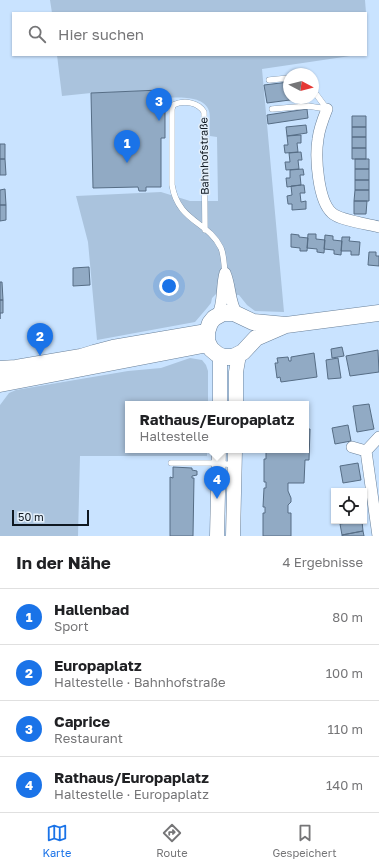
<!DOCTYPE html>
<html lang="de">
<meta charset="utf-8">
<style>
:root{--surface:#fff;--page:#f6f6f6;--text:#202124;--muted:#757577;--line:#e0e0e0;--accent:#1a73e8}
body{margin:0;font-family:"Golos Text",sans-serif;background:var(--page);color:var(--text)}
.controls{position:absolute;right:12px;bottom:12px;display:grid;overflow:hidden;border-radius:0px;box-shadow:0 1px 3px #0004}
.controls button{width:36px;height:36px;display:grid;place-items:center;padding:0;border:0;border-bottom:1px solid var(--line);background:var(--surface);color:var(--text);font:20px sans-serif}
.compass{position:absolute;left:283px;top:68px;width:36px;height:36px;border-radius:50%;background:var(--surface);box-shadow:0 1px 3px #0004;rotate:97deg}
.scale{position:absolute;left:12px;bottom:10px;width:77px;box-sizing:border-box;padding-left:4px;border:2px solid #0f1821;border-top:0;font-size:11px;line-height:14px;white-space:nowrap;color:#0f1821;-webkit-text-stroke:3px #e4effa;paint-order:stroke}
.you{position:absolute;left:169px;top:286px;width:14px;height:14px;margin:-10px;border:3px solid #fff;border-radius:50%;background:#1a73e8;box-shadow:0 0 0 6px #1a73e833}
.badge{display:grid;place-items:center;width:26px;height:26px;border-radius:50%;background:var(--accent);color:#fff;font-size:13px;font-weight:700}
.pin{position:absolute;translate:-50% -33px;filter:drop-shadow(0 1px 2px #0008)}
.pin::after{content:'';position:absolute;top:21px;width:14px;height:12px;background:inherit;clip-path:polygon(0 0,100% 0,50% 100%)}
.popup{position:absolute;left:125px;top:401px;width:184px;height:52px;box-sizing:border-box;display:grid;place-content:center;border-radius:0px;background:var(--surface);filter:drop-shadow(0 1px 3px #0005);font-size:13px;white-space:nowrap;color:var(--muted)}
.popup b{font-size:15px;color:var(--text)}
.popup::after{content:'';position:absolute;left:50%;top:100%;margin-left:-8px;border:8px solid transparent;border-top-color:var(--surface)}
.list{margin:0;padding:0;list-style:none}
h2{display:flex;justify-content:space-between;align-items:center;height:52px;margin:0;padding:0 16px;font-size:17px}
h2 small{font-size:13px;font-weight:400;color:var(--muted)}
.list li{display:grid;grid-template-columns:26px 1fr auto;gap:12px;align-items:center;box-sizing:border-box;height:56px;padding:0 16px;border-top:1px solid var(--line)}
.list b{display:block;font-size:15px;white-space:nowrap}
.list p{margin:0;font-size:13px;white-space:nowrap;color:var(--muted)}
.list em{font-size:13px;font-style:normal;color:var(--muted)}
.icon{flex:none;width:22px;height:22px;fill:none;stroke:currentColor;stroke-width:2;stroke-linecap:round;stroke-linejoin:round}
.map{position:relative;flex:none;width:379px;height:536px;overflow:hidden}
.search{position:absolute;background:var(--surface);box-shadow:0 1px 3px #0004;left:12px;right:12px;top:12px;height:44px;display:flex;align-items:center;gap:10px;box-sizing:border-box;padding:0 14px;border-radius:0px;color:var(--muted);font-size:15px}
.sheet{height:276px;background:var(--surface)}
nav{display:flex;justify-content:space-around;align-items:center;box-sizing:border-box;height:56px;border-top:1px solid var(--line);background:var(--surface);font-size:11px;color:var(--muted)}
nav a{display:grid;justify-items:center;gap:2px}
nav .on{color:var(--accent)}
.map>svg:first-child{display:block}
</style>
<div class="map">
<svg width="379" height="536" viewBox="0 0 379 536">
<rect width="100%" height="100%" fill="#c9e3ff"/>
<path fill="#aac3dd" d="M50,0H365L366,13H52Z
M57,55H357L262,69L284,312L255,311L247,305L239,295L217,293L212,298L211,303L207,308L195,322L97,340L88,242L76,196L161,192L190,201H218L217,137L210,136C209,128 211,118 209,111C204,94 173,98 160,98V90L91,93L62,96Z
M190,358L202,360L206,365L208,371V404H128V450H207V456H80L78,536H0V405L9,393L16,390L128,371L161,368Z"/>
<path fill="#91aac4" stroke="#566d85" d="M289,82V98H305L267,103L264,85Z
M160,90V106H165V138H161V187H146V191H139L138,187L93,188L91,93Z
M307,109L308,118L268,124L267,115Z
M352,116H366V127H352Z
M306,125L307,133L287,136L286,127Z
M352,127H366V137H352Z
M301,135V143H297L298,152L285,153L284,145H288L287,136Z
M352,137H366V148H352Z
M0,144H5V159H0Z
M352,148H366V159H352Z
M301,152L302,160H298L299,169L286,170L285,162H290L289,153Z
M0,159H5L6,175H0Z
M355,159H369V169H355Z
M303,169L304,175H300L301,185L287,187L286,178H290V170Z
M355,169H369V180H355Z
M355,180H369V190H355Z
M301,185H304L305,193H300L301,202L306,201V209L292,210V204H288L287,196L292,195L291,186Z
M5,189L6,205H0V190Z
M355,190H369V201H354Z
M354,201H367L366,214H354Z
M0,205H6V220L0,221Z
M291,234L299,235V237L308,238L307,251H300V248L291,247Z
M308,234H316V239L325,240L324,253L317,252V249L307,248Z
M325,235L333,236V240L342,241L341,255L334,254V250L324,249Z
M342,237H350L349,241L360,242L359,255H351V251H341Z
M369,252H376V256H379V266L368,265Z
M89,267L90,285L73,286V268Z
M0,282H2L3,300H0Z
M0,300H3V313H0V319Z
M342,347L344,356L332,358L331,349Z
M378,350L379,372L350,376L346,356Z
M314,353L317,377L281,382L280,377L277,378L275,363H278L277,358L288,357L289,361H291V357Z
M338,358L341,378L328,379L326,360Z
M369,404L374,429L357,432L353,406Z
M348,425L351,441L335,444L332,428Z
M306,429H310L309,460H305L304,483H288V491L291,498V502L288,505V513H291V536H263V513H265V507H263L264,488H266V482H264V459H266V450H306Z
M358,463L361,480L343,483L340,466Z
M173,467L192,468V470L197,471V475L192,476V478H194L193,536H170V477L173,478Z
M362,521L363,531L342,535L340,524Z
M363,531L364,536H342V535Z"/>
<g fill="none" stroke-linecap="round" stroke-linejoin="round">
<defs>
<path id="service" d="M269,80L289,78
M313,90L327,109
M272,109L308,106L327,109
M205,230L204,112C198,102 184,100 173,105L172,109V185C178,222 208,221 221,248C224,255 224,265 225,273
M171,463H218L234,465"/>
<path id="minor" d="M327,109C323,119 319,129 318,139C315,157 318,201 332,213C339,220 368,224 379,227
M225,273C231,287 229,302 237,314
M217,316C224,305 221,287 225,273
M352,447L366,451
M378,536L366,451L379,437"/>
<path id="tertiary" d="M220,356V404
M236,404V372L239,355
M217,536L219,450
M233,536L235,450"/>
<path id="secondary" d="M286,325L256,338L243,352L233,357H223L217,354L211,349L207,341V332L210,323L214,318L223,313H234L253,322L286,325L379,313
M0,369L16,368L81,357L94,353L113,348L207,332
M0,384L208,344"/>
</defs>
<use href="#service" stroke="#6a819a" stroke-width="6"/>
<use href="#minor" stroke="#6a819a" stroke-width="12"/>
<use href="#tertiary" stroke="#6a819a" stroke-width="15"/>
<use href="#secondary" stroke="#6a819a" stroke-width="17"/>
<use href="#service" stroke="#fff" stroke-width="5.5"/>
<use href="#minor" stroke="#fff" stroke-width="11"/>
<use href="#tertiary" stroke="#fff" stroke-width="14"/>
<use href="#secondary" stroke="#fff" stroke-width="16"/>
</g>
<g text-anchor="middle" stroke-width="3" stroke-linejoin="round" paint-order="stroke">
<g font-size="11" fill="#0f1821" stroke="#e4effa">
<text transform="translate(204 156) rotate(-91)" y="4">Bahnhofstraße</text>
</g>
</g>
</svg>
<div class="controls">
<button><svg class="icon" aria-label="locate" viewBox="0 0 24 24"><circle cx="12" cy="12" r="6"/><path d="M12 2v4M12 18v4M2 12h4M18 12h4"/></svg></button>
</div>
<svg class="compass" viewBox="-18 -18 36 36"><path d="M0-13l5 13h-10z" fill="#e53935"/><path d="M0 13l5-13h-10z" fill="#757577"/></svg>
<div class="scale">50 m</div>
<div class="you"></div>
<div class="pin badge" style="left:127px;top:163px">1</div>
<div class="pin badge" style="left:40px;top:356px">2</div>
<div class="pin badge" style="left:159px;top:121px">3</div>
<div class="pin badge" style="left:217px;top:499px">4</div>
<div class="popup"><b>Rathaus/Europaplatz</b>Haltestelle</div>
<div class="search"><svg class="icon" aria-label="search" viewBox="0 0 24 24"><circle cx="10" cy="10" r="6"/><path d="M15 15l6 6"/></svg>Hier suchen</div>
</div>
<section class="sheet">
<h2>In der Nähe<small>4 Ergebnisse</small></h2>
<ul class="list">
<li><span class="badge">1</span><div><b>Hallenbad</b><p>Sport</p></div><em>80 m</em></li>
<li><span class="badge">2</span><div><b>Europaplatz</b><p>Haltestelle · Bahnhofstraße</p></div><em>100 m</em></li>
<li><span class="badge">3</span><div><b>Caprice</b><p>Restaurant</p></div><em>110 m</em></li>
<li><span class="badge">4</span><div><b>Rathaus/Europaplatz</b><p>Haltestelle · Europaplatz</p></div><em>140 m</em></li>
</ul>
</section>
<nav>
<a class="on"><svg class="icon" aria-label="map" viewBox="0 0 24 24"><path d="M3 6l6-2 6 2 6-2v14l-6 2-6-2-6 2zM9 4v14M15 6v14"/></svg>Karte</a>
<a><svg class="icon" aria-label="directions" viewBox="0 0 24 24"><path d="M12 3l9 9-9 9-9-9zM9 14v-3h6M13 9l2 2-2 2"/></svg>Route</a>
<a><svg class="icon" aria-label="saved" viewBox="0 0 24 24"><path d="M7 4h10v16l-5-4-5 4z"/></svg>Gespeichert</a>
</nav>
